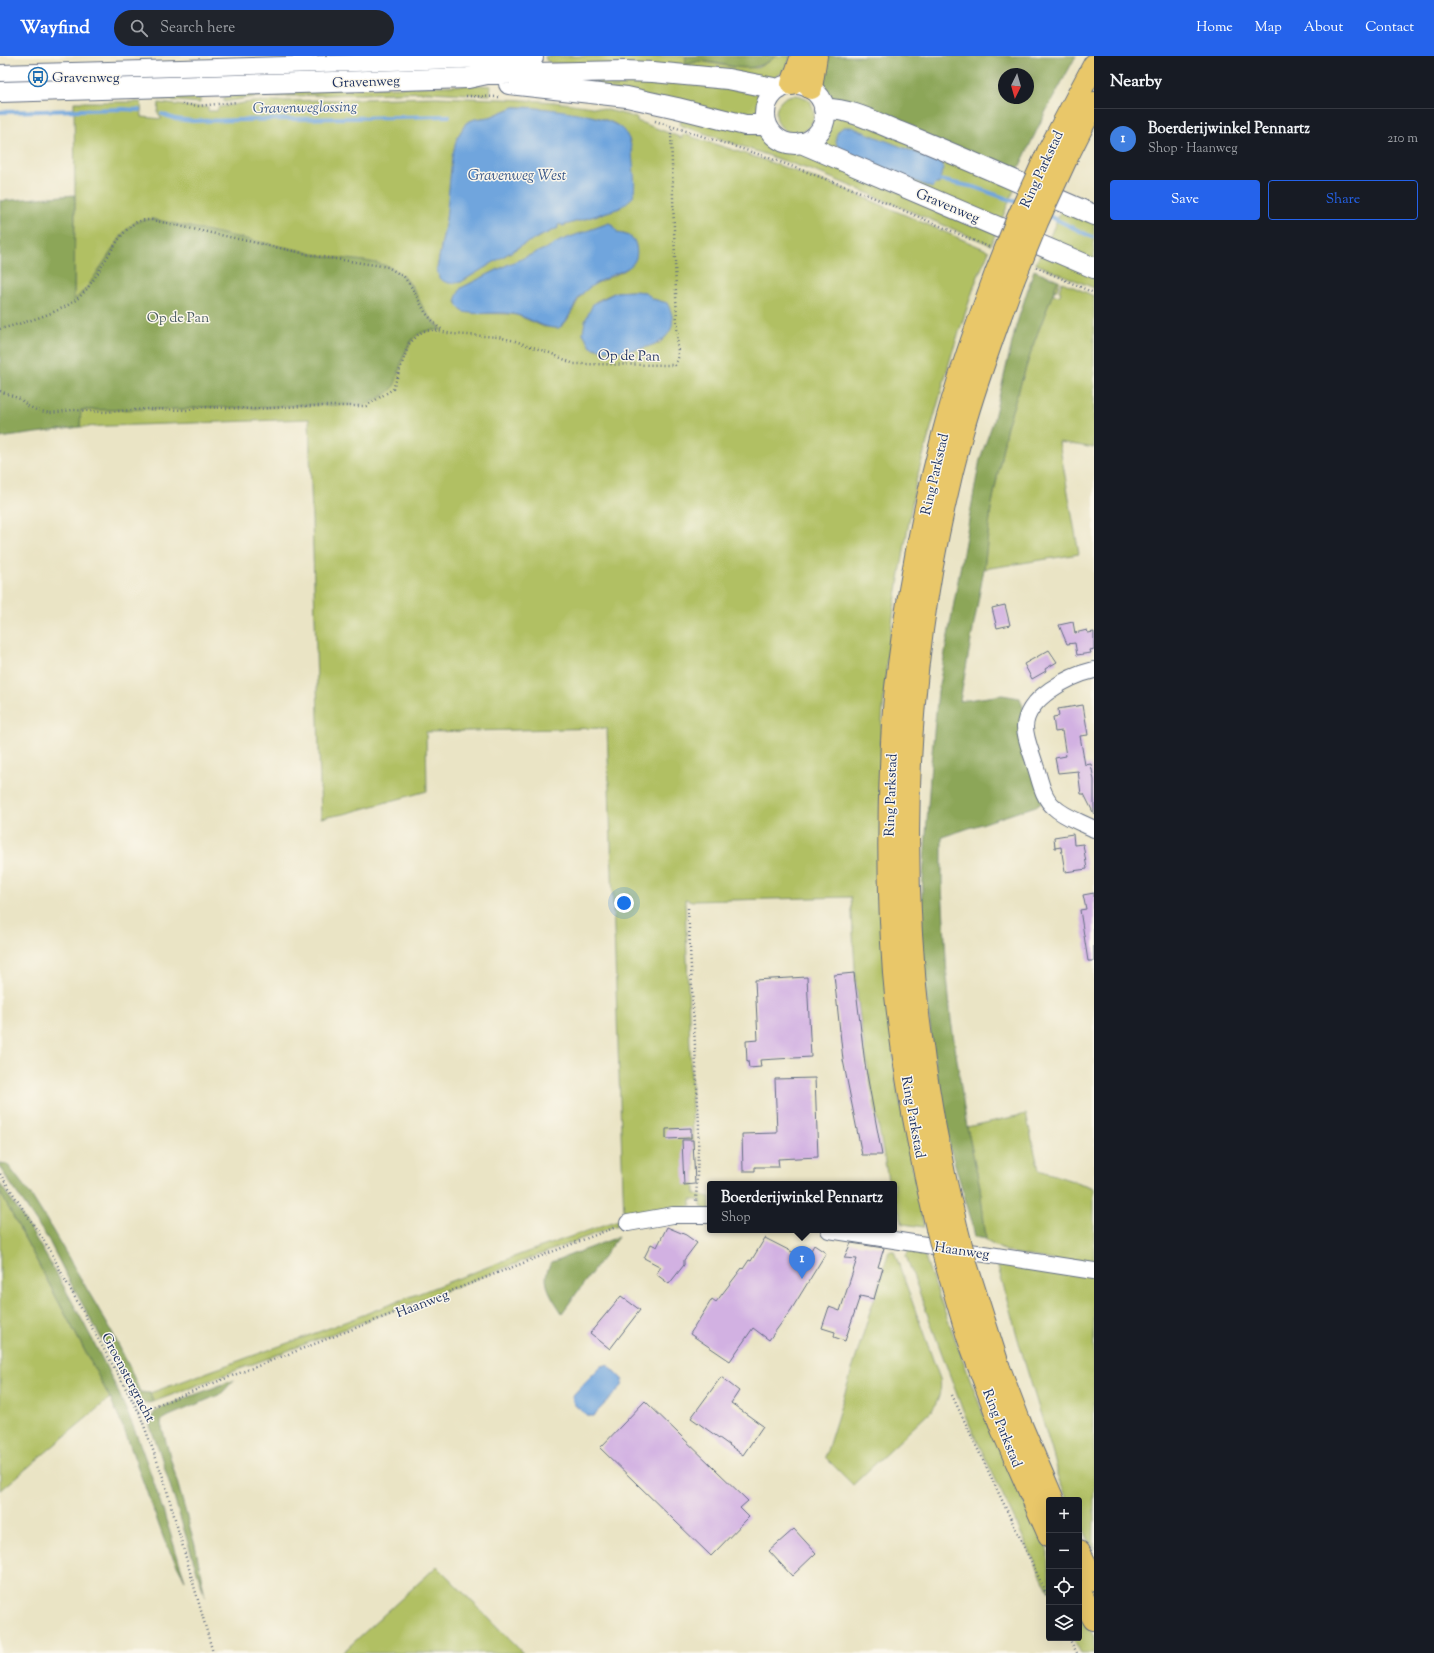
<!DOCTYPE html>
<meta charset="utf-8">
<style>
:root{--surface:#171b24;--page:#20242c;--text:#f1f3f6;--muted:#9ea1a6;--line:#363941;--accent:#2563eb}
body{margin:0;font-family:"Sorts Mill Goudy",serif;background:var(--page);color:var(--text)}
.controls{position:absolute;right:12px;bottom:12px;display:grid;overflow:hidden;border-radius:4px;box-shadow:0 4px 16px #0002}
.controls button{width:36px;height:36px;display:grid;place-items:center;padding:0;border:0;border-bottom:1px solid var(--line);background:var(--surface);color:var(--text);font:20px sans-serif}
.compass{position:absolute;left:998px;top:12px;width:36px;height:36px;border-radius:50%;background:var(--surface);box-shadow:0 4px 16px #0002;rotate:185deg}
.you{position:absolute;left:624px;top:847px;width:14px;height:14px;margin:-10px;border:3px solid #fff;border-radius:50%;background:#1a73e8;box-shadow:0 0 0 6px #1a73e833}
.badge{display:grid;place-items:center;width:26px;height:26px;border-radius:50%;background:var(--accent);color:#fff;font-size:13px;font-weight:700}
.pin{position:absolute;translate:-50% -33px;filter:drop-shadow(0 1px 2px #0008)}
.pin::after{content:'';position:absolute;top:21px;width:14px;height:12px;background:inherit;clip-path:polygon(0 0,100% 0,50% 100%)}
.popup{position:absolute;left:707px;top:1125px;width:190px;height:52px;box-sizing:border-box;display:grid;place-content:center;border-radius:4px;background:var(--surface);filter:drop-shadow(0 1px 3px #0005);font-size:13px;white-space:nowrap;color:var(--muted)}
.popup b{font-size:15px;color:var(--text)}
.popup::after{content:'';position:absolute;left:50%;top:100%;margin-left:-8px;border:8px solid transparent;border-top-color:var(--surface)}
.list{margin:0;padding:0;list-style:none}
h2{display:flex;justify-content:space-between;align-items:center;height:52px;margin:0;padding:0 16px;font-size:17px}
h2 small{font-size:13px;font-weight:400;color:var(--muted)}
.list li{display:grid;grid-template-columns:26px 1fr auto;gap:12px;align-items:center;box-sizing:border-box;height:60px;padding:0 16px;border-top:1px solid var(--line)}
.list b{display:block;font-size:15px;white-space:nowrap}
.list p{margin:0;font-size:13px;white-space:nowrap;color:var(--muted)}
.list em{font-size:13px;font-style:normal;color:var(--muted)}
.actions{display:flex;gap:8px;padding:12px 16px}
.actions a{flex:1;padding:9px 0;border:1px solid var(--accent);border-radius:4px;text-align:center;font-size:14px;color:var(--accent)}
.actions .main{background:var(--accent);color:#fff}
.icon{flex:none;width:22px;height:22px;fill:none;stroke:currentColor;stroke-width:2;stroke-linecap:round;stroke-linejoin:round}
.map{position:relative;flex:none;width:1094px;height:1597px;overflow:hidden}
header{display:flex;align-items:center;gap:24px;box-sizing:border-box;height:56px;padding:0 20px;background:var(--accent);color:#fff}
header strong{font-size:19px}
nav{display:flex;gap:22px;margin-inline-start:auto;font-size:14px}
.search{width:280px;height:36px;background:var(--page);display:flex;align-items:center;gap:10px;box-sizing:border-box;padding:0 14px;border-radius:22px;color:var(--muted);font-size:15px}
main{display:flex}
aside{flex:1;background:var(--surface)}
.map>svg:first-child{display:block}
</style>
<header>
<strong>Wayfind</strong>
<div class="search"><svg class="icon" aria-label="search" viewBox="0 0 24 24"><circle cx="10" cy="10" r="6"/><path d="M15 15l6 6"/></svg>Search here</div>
<nav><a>Home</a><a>Map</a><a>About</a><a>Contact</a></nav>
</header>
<main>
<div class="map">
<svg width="1094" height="1597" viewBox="0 0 1094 1597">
<rect width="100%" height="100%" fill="#fbf7ec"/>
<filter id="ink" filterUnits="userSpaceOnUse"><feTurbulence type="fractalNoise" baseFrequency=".025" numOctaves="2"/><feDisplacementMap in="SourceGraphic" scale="8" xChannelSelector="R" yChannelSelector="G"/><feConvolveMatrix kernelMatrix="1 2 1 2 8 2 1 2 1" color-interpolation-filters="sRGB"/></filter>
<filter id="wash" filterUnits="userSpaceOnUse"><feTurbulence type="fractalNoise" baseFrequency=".012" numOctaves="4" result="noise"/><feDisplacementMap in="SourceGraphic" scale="16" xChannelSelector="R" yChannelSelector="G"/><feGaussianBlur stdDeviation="0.9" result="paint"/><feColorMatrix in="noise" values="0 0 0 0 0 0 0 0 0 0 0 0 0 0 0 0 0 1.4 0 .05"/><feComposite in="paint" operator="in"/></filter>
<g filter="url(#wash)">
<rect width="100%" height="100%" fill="#eae4c5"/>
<path fill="#b1c063" stroke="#667860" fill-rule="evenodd" d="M545,0H686V9L699,5L733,11L757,12L763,9L776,0H791C787,12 783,18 771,23L550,7L546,4Z
M553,19L658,21L765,39L760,50L759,62L625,37Z
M479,29L491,30L490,39L428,36L363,38L254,41L224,46V41L253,35Z
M156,38L200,42V47L156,43L155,42Z
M776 58a19 19 0 1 1 38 0a19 19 0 1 1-38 0Z
M435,41C502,44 572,41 637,62V65L682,82L683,78L761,103L842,132L989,195L976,225L952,297L916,425L895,546L887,604L881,677L880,729L895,1020L924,1171L903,1168L894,1141V1128H890L888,1124C878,1062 864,1001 857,938C854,906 853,873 851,841L692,845L685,843L695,1138L710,1141V1155H706L701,1149V1144H691V1149L686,1154L623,1167L153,1346L150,1337L321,1275L524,1197L624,1162L607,672L426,676L427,735L344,758L321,762L309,363L80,371V354L187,353L200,351L254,352L375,345L392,332L403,302L413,282L423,275L442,273L425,256L412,230L404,221L395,214L379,208L317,199L152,163L125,175L86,233L74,244L75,139L74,46H141L142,61L162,63L158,57L159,47L194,51H208V55H217L219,51L251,46ZM514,51C537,51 559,55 581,59C593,61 606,62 617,69C623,73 626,78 630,85L620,152L562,170L561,168L557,169L558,172L524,188L461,226L437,213L446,164L457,82L466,67L470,65L475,63L490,61ZM609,167L613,169L618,177C627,178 635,181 636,191C642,219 598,220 584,236C575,246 572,261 562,270L544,271L517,259L509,258L475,257L461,254L456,246L461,232L507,209L547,192L562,184ZM633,235L645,236L653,243L667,247L668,278L660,287L628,294H601L591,291L583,277L596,245L616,236Z
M683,57L740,73L773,84L788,92L997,174L991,189L822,118L680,69Z
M830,59H842L1016,130L1000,167L817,89C824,79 829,71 830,59Z
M1063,150L1094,163V207L1047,187Z
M1042,194L1094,216V232L1036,208Z
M1058,224L1060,225L1057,234H1055L1053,238L1059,240L1061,236L1059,235L1062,226L1094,240V392L1059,386L1079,498L984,513L991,453L1007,370L1035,284Z
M1026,1058L1039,1114L1094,1132V1211L1007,1196L986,1185L980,1131L967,1071Z
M0,1136L110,1342L0,1435Z
M910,1192L921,1194L924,1197L929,1213L982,1355L1049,1496V1536L963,1355L906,1200Z
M889,1195H894L940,1323C942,1334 939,1343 933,1353L853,1429L825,1401Z
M996,1204L1094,1218V1493L1079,1466V1444H1068L1057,1420V1413L1052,1395L1023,1301Z
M437,1510L523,1597H342Z
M1079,1554L1094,1581V1597H1081L1073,1582H1079Z"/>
<path fill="#8ca659" stroke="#546a5c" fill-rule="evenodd" d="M686,0H776C750,22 729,7 701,5C696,5 690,8 685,9Z
M825,0H1076L1046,55L1016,118L828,42L821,35ZM1004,18H1028V42H1004Z
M75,139L74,244L86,233L125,175L134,167L142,164L152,163C199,173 246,183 293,193C302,194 310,198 319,199C340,204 376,203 394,213C418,227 419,259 443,274C411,272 407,289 399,315C397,321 396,328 392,333C385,340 374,345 365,349H302L254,352L200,351L187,353L81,354L80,371L0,382V145Z
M1034,214L1058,224L1035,284L1007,370L991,453L984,513L960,645L1002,639L1020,642L1024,654L1043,745L1036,750L942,781V830L947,920L951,964L967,1071L980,1131L986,1183L975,1181L972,1166L950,1092L936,1015L924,926L920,865L931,707L938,635L980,403L993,366L1016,270Z
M0,1107L7,1108L31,1139L46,1163L112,1276L129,1310L140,1336L150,1337L153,1346C142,1350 134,1340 129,1332L70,1226L48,1183L0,1112Z
M0,1128C24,1161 44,1196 64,1231C90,1278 115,1325 135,1375C154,1423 169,1474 185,1524L165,1486L125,1376L110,1342L0,1136Z
M618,1181L562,1257C552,1241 538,1224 552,1206Z
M234,1324L221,1338L169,1360L162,1364L161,1368L196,1493L205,1541L159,1394L150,1370L152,1361L155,1355L165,1350Z"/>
<path fill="#70a5dd" stroke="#466a9e" d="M514,51C538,51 609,57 624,75C632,84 632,97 633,107C634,119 636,130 633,141L620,152L562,170L561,168L558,169V172L524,188L461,226C452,228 446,228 439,222L437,213L446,164L452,101L457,82L466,67L470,65L475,63L490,61Z
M844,71H851L942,107L944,113L939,124V128H936L932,132L839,93C834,85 835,75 844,71Z
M609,167L613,169L618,177C627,179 634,180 636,190C641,213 620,214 606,222C599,225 591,230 585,235C573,244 572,263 559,272C543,273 532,263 517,259C500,254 482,260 464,256L458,250L456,242L461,232L507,209L547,192L562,184Z
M633,235L645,236L653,243L667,247C693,293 620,301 591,291L583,277L585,265L593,248L616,236Z
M606,1309L609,1310L622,1323L623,1325L622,1330L593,1360H588C581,1354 570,1349 573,1339L601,1310Z"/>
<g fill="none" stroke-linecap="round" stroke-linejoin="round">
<path stroke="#70a5dd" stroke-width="4" d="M0,56L123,53L139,54
M162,58L175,63L193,65L449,60
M939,124L974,131L1019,147
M1047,159L1092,181"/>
</g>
<g id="blocks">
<path fill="#d2b1e2" d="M1005,549L1010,569L997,572L992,552Z
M1073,566L1075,577L1087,574L1088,577L1094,576V593L1090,594L1091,597L1077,599L1075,587L1067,588L1059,569Z
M1049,594L1057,606L1045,613L1046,615L1032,623L1024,608Z
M1083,649L1088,679L1080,680L1085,709L1091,708L1094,724V758L1084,738H1081L1078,715L1058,717L1055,702L1066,700L1062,675L1055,676L1053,661L1059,660L1058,653Z
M1073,778L1074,789L1083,788L1087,813L1065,816L1061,791L1055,792L1054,781Z
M1094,837V905H1088L1080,854L1086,853L1083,839Z
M854,917L865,1008L882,1099H862L843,1004L834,919Z
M807,921L811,1001L760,1004L761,1011L749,1012L748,1005L747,1006L746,985L758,984L755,924Z
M815,1022L818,1101L778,1103L779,1111H755V1115H743L742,1078L777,1077L775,1023Z
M691,1072V1082L666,1083V1073Z
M682,1084H693L695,1128L684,1129Z
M667,1171L686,1179L697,1187L684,1204V1209L669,1228L656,1218L661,1211L644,1202L651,1188L657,1191Z
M765,1182L806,1203L814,1189L826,1197L791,1254L769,1284L753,1272L730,1305L690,1278L712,1243L716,1246L742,1212L743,1213L749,1204L751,1205Z
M851,1187L884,1192L878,1211L883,1212L874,1243L860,1240L845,1285L834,1281L835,1276L822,1272L829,1251L840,1255L857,1203L844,1202Z
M621,1240L640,1254L610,1293L590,1277Z
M721,1321L739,1335L731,1347L763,1370L743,1399L691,1362Z
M645,1345L748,1445L740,1452L749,1461L711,1500L600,1392Z
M794,1473L816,1497L792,1520L769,1495Z"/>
</g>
</g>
<g filter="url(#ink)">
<use href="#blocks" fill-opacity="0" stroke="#636e82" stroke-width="1"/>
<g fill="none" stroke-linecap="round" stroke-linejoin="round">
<defs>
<path id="minor" d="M0,17L535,2
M1094,614C1069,620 1026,642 1025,671C1025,683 1032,698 1035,709C1040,723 1042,741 1054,751C1064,761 1081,766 1094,773
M628,1167L673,1159H710
M829,1174L1094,1215"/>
<path id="tertiary" d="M509,28L627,41L677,52L745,69H767
M765 58a30 30 0 1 1 60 0a30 30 0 1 1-60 0Z
M0,36L468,22L487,18L624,15L653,16L728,23L779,33
M824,53C850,52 877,67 900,76C965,102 1029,131 1094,159
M801,87L1094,212"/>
<path id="trunk" d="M792,28L802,0
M811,32L816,0
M1048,96L1094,9
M1066,103L1094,47
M937,1172C918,1088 901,1003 894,917C889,849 888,780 891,712C892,683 893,653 897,624C907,542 922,459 943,379C957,324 977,270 996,217
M957,1174C891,911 891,638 962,376C976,325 995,275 1013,225
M946,1207L968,1281L1002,1373L1049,1479
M966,1208L999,1312L1018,1362L1053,1444
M1079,1496L1094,1524
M1079,1535L1094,1563"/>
</defs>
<use href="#minor" stroke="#636e82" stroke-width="18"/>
<use href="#tertiary" stroke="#636e82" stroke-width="22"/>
<use href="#trunk" stroke="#636e82" stroke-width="24"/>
<path stroke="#636e82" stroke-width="2.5" stroke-dasharray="1 3" stroke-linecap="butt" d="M466,40L499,41
M182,48L198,50L237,46
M655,65L764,100L863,137L989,191
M1036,211L1094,237
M0,273C20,268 62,256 77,243C99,225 112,182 135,167C140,164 146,164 152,164L316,200L388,211L404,221L412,232L425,256L438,271L443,274
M0,335L20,343L28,350L36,354L50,357L73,354L105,356L147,353L188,354L202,351L255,353L302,350H366L393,333L409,288L418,279L423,275L433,274L453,278L498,281L515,285L550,297L574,308L675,309L678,302L671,77L673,71
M688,852L699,1069L696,1146
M0,1118L50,1194L63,1220L139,1356L164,1424L213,1597
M952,1339L1049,1543
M139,1356L616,1171
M1069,1582L1077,1597"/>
<use href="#minor" stroke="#fff" stroke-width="16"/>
<use href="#tertiary" stroke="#fff" stroke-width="20"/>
<use href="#trunk" stroke="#e9c769" stroke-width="22"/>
<defs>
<path id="trunk-bridge" d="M996,217L1018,162L1048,96
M1013,225L1037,166L1066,103
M937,1172L946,1207
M957,1174L966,1208"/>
</defs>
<use href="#trunk-bridge" stroke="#636e82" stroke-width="24" stroke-linecap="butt"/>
<use href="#trunk-bridge" stroke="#e9c769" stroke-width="22"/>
</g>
</g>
<defs>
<symbol id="bus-ring" viewBox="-11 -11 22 22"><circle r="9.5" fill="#fbf7ec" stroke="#1f6fb2" stroke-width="1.5"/><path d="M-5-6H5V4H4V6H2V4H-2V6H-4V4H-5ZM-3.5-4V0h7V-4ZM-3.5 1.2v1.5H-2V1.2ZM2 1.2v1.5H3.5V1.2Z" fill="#1f6fb2"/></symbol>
</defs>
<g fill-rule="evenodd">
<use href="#bus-ring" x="27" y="10" width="22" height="22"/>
</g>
<g text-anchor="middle" stroke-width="3" stroke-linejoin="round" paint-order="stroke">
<g font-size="14" fill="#1b2f5e" stroke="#fbf7ec" text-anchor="start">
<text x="52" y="26">Gravenweg</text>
</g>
<g font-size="14" fill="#1b2f5e" stroke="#fbf7ec">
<text transform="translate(366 25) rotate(-2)" y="5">Gravenweg</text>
<text transform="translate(1041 113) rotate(-65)" y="5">Ring Parkstad</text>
<text transform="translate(948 149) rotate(23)" y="5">Gravenweg</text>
<text transform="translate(629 299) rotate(1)" y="5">Op de Pan</text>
<text transform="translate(934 418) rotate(-77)" y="5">Ring Parkstad</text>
<text transform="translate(890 739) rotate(-88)" y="5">Ring Parkstad</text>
<text transform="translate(914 1061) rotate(80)" y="5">Ring Parkstad</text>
<text transform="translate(962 1194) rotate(8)" y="5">Haanweg</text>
<text transform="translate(422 1247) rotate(-21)" y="5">Haanweg</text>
<text transform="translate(129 1321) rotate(62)" y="5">Groenstergracht</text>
<text transform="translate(1003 1372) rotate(68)" y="5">Ring Parkstad</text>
</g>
<g font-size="14" fill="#485a60" stroke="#fbf7ec">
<text x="178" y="266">Op de Pan</text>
</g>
<g font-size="15" font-style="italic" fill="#39588a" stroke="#fbf7ec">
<text transform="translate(305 51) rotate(-1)" y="5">Gravenweglossing</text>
<text x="517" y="124">Gravenweg West</text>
</g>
</g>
</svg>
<div class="controls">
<button>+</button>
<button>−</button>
<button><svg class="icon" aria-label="locate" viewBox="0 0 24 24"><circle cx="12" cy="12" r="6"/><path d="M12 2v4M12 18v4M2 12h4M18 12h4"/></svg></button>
<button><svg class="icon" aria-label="layers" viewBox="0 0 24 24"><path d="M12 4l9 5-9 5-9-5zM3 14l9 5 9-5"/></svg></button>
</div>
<svg class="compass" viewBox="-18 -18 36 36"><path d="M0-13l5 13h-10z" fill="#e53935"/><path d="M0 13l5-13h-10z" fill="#9ea1a6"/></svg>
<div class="you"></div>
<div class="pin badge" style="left:802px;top:1223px;background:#3f7fe0">1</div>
<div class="popup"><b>Boerderijwinkel Pennartz</b>Shop</div>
</div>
<aside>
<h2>Nearby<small></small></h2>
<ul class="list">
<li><span class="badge" style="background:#3f7fe0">1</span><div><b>Boerderijwinkel Pennartz</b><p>Shop · Haanweg</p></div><em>210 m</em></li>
</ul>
<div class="actions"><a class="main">Save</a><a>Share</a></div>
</aside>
</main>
